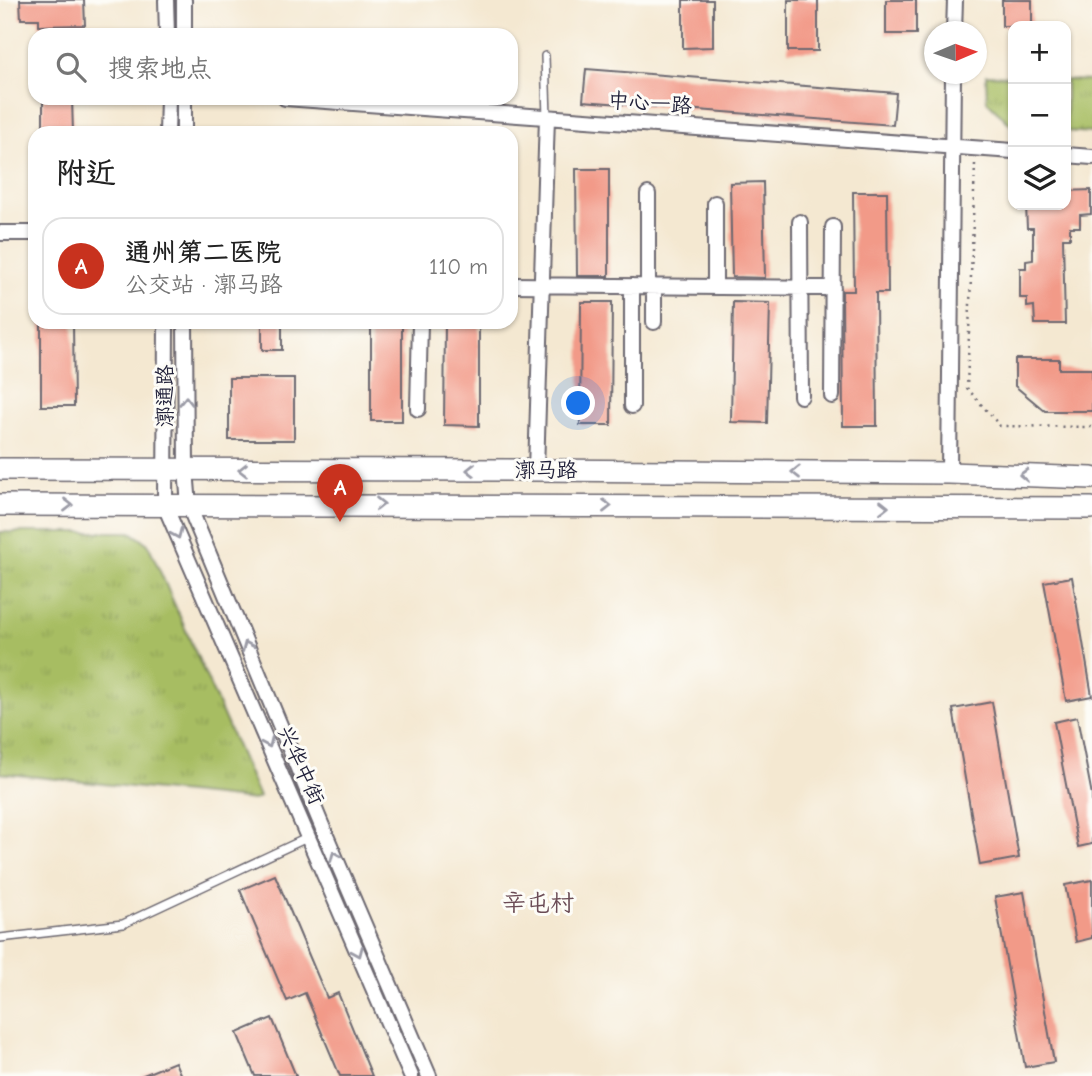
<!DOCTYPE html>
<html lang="zh">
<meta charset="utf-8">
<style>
:root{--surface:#fff;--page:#f6f6f6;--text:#222;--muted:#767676;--line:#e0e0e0;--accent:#c8321e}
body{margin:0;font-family:"Comic Neue","LXGW WenKai TC",sans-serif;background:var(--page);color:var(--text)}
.controls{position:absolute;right:21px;top:21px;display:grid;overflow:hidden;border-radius:14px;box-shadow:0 2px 5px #0004}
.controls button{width:63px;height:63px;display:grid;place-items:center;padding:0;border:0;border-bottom:2px solid var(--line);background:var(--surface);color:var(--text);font:35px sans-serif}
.compass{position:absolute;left:924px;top:21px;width:63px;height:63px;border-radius:50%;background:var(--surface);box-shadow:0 2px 5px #0004;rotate:88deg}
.you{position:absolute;left:579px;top:404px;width:24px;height:24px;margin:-18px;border:5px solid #fff;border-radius:50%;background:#1a73e8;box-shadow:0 0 0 10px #1a73e833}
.badge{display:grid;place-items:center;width:46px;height:46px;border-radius:50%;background:var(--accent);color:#fff;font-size:23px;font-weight:700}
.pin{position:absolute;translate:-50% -58px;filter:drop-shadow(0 2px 4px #0008)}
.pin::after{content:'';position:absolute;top:37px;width:24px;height:21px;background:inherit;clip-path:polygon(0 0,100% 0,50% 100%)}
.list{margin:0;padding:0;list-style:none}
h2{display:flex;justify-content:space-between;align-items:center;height:91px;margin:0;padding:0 28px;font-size:30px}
h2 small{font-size:23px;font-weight:400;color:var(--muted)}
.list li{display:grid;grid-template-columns:46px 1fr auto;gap:21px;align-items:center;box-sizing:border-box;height:98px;margin:0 14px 14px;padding:0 14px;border:2px solid var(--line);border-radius:21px}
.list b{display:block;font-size:26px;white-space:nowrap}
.list p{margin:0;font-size:23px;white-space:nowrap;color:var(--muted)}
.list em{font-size:23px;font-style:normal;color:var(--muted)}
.icon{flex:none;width:38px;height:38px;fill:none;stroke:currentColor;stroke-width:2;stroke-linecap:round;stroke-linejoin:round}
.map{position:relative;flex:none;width:1092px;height:1076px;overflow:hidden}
.search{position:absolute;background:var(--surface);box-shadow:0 2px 5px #0004;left:28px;top:28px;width:490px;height:77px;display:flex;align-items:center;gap:18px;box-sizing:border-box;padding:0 24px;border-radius:21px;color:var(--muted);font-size:26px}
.panel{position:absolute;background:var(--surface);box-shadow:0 2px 5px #0004;left:28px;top:126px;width:490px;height:203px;border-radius:21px}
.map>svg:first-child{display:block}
</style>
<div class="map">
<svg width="1092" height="1076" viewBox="0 0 1092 1076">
<defs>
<pattern id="grass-tufts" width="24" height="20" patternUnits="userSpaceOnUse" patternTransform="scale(1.75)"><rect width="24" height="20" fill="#a7bd62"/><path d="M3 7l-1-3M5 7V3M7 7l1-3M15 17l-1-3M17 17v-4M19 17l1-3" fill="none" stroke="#8fa256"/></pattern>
</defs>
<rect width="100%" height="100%" fill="#fdfcf7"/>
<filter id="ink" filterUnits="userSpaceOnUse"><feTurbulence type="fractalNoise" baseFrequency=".0143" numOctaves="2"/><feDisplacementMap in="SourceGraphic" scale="14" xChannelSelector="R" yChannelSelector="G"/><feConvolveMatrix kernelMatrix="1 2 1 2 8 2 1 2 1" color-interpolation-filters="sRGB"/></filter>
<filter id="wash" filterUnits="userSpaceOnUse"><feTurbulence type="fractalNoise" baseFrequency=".00686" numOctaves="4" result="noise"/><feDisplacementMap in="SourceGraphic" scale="28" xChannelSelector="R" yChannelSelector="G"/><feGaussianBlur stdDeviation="1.57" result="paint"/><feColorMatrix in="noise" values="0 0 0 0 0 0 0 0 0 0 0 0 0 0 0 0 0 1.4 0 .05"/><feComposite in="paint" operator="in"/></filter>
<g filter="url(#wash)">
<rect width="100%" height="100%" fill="#f4e8d1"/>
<path fill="url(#grass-tufts)" stroke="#64704e" stroke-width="2" d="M986,75L1013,76V127L987,101Z
M1066,80L1092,81V133L1066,131Z
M0,532H131L148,544L259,797L254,800L0,773Z"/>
<g id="blocks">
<path fill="#f29a88" d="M20,0H84L85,25L39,26V19H21Z
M683,0H713V47L683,48Z
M788,0H818V51H788Z
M886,0H916V34H886Z
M1002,0H1032V26H1002Z
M586,69L896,93L893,125L583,101Z
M43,98H72L73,133H43Z
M576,169H609V276H577Z
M763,182L765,278L732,277L730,183Z
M1091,190V214L1080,215V227H1070V238H1063L1065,324H1035L1034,306L1027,307V298H1020V268H1026V261L1033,260V228H1027L1026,205H1066V191Z
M853,192H887L888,293H876L877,426H843L842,291H854Z
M581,302H612L611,425H580Z
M733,302L770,303L767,423L731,422Z
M41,322H73L74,406H41Z
M262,322H282V350H262Z
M371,322H402V421H371Z
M445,322H479V426L444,425Z
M1015,359H1059V369H1092V411H1045L1015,386Z
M229,378H294V440H229Z
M1072,577L1092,696L1066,701L1044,582Z
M992,702L1019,858L980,865L953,709Z
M1077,717L1092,795V844L1078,847L1054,722Z
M275,875L327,998L338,993L372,1076H340L305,993L287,1001L240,890Z
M1092,880V938L1076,942L1065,885Z
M1024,892L1054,1062L1025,1067L995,897Z
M272,1018L296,1076H255L237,1033Z
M175,1062L181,1076H141Z"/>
</g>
</g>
<g filter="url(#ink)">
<use href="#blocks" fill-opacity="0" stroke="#6c6770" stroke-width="2"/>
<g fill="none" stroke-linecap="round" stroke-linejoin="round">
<defs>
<path id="lane" d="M545,56L547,117
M0,938L123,924L309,837"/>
<path id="street" d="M166,0L167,35
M954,32L955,0
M184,35V0
M184,98V133
M285,98L1013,151
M167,133L168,98
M1066,155L1092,157
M800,222L801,396
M0,233H35
M511,285L833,288
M648,286V194
M715,287V203
M166,322L165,506L411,1076
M185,322L186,469L189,506L324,831L429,1076
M654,322V286
M832,396L833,227
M632,406V286
M418,409L420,322
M536,470L547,117
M949,473L953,74"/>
<path id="secondary" d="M0,469L536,470L949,473L1092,478
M0,505L1092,508"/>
</defs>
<use href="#lane" stroke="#6c6770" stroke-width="10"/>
<use href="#street" stroke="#6c6770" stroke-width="18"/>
<use href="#secondary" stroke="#6c6770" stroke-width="24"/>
<path stroke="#6c6770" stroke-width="2.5" stroke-dasharray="2 5" stroke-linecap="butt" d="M975,164L967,388L1000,426L1092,427"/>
<use href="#lane" stroke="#fff" stroke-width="7"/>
<use href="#street" stroke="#fff" stroke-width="14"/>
<use href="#secondary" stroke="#fff" stroke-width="21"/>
</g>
<defs><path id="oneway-chevron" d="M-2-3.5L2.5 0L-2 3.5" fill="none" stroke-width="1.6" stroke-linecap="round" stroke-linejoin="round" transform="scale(1.75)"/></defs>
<g stroke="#9c9ca7">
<use href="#oneway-chevron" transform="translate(186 401) rotate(-90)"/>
<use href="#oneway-chevron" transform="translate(243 470) rotate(-180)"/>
<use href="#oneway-chevron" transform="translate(471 470) rotate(-180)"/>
<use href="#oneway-chevron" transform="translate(796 472) rotate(-180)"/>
<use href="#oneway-chevron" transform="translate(1024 475) rotate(-178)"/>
<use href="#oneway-chevron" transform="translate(380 504)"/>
<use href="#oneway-chevron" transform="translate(68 505)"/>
<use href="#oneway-chevron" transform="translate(607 506)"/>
<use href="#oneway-chevron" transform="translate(884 507)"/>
<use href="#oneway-chevron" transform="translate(177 534) rotate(67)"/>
<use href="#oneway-chevron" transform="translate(247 646) rotate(-113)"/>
<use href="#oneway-chevron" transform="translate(268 743) rotate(66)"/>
<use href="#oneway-chevron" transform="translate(335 856) rotate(-113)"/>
<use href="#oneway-chevron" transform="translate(358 952) rotate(67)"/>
</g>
</g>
<g text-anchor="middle" stroke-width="6" stroke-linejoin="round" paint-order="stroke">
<g font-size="21" fill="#22223b" stroke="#fdfcf7">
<text transform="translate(650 103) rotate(4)" y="7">中心一路</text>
<text transform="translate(165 396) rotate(-90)" y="7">漷通路</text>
<text x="546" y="477">漷马路</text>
<text transform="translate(301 765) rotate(66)" y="7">兴华中街</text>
</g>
<g font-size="24" fill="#6b4c56" stroke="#fdfcf7">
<text x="538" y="911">辛屯村</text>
</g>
</g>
</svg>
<div class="controls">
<button>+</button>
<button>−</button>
<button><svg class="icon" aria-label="layers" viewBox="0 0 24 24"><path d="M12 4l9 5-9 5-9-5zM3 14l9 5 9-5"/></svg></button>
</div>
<svg class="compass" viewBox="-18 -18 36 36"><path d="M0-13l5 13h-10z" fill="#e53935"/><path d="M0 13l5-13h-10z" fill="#767676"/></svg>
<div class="you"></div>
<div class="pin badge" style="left:340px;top:522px">A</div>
<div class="search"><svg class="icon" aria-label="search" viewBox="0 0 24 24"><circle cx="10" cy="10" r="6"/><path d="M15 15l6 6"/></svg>搜索地点</div>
<section class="panel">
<h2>附近<small></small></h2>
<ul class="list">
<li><span class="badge">A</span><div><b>通州第二医院</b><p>公交站 · 漷马路</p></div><em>110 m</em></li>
</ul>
</section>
</div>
